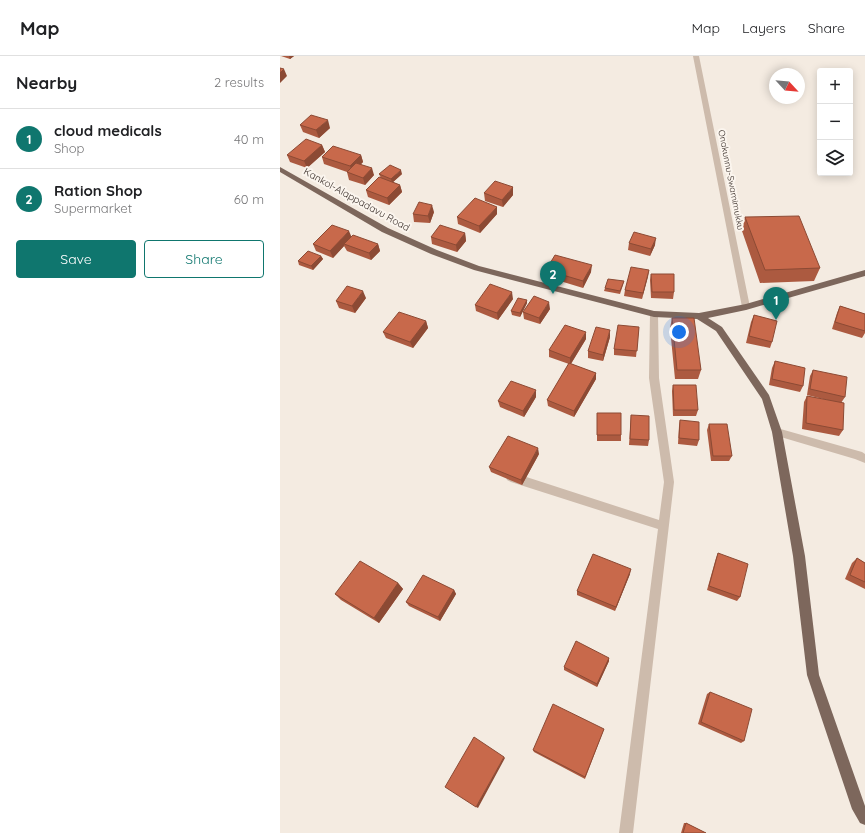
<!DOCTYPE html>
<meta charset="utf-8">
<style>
:root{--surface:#fff;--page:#f2f2f2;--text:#202124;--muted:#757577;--line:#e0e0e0;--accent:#0f766e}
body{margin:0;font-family:Quicksand,sans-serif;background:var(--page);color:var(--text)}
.controls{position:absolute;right:12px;top:12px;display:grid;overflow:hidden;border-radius:4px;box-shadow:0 2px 10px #0003}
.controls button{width:36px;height:36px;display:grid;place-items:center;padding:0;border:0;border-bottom:1px solid var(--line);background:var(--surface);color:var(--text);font:20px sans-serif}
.compass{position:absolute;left:489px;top:12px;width:36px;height:36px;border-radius:50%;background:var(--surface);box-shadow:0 2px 10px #0003;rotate:116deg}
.you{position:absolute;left:399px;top:276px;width:14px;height:14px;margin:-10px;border:3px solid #fff;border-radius:50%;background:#1a73e8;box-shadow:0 0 0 6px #1a73e833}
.badge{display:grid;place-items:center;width:26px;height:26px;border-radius:50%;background:var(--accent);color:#fff;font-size:13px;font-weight:700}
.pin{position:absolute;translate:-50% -33px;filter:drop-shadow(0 1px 2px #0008)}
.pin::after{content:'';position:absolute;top:21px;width:14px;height:12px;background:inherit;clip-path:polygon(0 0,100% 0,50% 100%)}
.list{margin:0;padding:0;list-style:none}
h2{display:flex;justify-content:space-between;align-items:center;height:52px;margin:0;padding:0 16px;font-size:17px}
h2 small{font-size:13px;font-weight:400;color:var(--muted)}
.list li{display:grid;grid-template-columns:26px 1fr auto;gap:12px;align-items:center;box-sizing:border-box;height:60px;padding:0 16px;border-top:1px solid var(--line)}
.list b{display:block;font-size:15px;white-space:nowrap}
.list p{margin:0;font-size:13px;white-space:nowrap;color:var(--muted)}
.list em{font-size:13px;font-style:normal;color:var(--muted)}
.actions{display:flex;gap:8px;padding:12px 16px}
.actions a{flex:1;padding:9px 0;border:1px solid var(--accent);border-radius:4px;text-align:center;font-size:14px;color:var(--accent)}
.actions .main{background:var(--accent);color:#fff}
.icon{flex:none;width:22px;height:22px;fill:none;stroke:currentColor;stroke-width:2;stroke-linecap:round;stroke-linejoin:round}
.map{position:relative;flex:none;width:585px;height:777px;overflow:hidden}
header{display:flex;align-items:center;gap:24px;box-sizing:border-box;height:56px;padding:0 20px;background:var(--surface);border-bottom:1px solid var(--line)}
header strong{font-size:19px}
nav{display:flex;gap:22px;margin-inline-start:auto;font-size:14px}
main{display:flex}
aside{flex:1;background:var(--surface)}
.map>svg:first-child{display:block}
</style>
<header>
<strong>Map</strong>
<nav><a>Map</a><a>Layers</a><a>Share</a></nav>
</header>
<main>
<aside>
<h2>Nearby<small>2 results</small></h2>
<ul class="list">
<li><span class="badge">1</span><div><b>cloud medicals</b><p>Shop</p></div><em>40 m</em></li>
<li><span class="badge">2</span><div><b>Ration Shop</b><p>Supermarket</p></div><em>60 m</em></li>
</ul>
<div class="actions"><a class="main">Save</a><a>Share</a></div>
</aside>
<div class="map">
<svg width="585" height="777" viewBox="0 0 585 777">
<rect width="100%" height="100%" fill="#f4ebe1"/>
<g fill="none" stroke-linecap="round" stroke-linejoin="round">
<path fill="#cdbbac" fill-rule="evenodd" d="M413,0H419L470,251L466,254L462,251Z
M374,255L378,258L379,322L394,426L353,777H339L378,473L231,426L227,424L226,421L227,418L231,416L379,464L384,426L369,322L370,258Z
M497,372L582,396L585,398V407L575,403L494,379L492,376L494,373Z"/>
<path fill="#7d675c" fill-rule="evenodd" d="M0,111L108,172L157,194L199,210L374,255L419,257L466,248L585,214V220L466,254L428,262L442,271L489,339L502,376L525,500L539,619L585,750V769L580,767L572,753L527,619L513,500L492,376L482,343L436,275L417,263L374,261L194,214L151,198L102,176L0,116Z"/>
</g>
<path fill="#ac5a40" d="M1,0H14L10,3Z
M20,69L50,72L39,82L23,76Z
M42,89L45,96L27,112L10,106L7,99Z
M81,99L83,106L81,108L94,119L85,129L69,124L67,116L44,108L42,101Z
M99,118H122L113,126L120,129L122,136L109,149L88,141L86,134L101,122Z
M204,137L233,139L223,151L205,145Z
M154,156L150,167L134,166L133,158Z
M217,158L200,177L178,168L177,161Z
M465,161L540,212L534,225L480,227L462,175Z
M185,177L186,185L177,196L152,188L151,181Z
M71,181L98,188L100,195L91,204L67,195L64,190L53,202L36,195L33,188Z
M349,187L375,189L370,200L348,194Z
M41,200L43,203L33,214L19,209L18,205Z
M266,214L311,216L303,232L267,221Z
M369,214L362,243L344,240L345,234Z
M371,218L394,236L393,243L371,242L370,224Z
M344,225L343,229L340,238L324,235L325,232Z
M86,242L75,257L59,252L56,245Z
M233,243L218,264L196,255L195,249Z
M247,244V247L240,261L232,259L231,255Z
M560,250L585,258V277L582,282L552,273L557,257Z
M270,253L260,268L244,263L243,256Z
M474,259L492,286L490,292L466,287L471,266Z
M392,262L421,314L418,323H395L390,272Z
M146,265L148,272L133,292L106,282L103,276Z
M359,271L356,301L334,299V293Z
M330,281L323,305L308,302V295Z
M306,283L291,308L316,317V323L294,361L268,350L267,344L289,308L269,301V294Z
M495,305L523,330L520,336L489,329L492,312Z
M533,314L565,341L561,347L563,374L559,380L522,373L524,346L527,340L551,345L527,339L530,320Z
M393,329L418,354L416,360H393L392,335Z
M256,341L244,361L220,351L218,345Z
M317,357L341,379V385H317Z
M351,359L369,384L368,390L349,389Z
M400,364L419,384L417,390L398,388L399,370Z
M429,368L452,400L449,405H431L427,374Z
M259,398L242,429L211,416L209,411Z
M438,497L460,541L457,545L427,534L436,502Z
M577,502L585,507V533L565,523L572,507Z
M350,518L335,555L297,539V535Z
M118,527L123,533L99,567L61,544L55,538Z
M174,534L176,538L160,565L129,550L126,546Z
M329,602V605L317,631L284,614V611Z
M430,636L464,685L461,687L418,668L427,638Z
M324,673L305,723L254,696L253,694Z
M404,767H406L426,777H401Z"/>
<path fill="#8c4a34" d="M9,0H14L10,3Z
M4,13L7,20L0,27V17Z
M48,64L50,72L39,82L36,74Z
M42,89L45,96L27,112L24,105Z
M81,99L83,106L72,117L70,110Z
M92,112L94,119L85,129L83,122Z
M121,114L122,118L112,127L111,123Z
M120,129L122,136L109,149L107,142Z
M233,131V139L223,151L222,144Z
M152,149L154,156L150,167L148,160Z
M217,151V158L200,177L199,170Z
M69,175L72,182L64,188V190L53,202L50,195Z
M185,177L186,185L177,196L176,189Z
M376,182L375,189L370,200L371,193Z
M98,188L100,195L91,204L89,197Z
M41,200L43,203L33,214L31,210Z
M312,209L311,216L303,232V225Z
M369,214L368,221L362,243L363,237Z
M83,235L86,242L75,257L72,250Z
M232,236L233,243L218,264L217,257Z
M247,244V247L240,261V257Z
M269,246L270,253L260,268L259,262Z
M146,265L148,272L133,292L130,286Z
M330,274V281L323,305V299Z
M306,276V283L290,309V302Z
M316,317V323L294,361V355Z
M256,334V341L244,361L243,355Z
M258,392L259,398L242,429L241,424Z
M351,513L350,518L335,555L336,551Z
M118,527L123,533L99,567L94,562Z
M174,534L176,538L160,565L158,561Z
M329,602V605L317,631V628Z
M224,701L225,702L198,752L196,751Z"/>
<path fill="#c8694b" stroke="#8c4a34" d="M0,12L4,13L0,17Z
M31,59L48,64L36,74L20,69Z
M26,83L42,89L24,105L7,99Z
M53,90L81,99L70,110L42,101Z
M76,107L92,112L83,122L67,116Z
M110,109L121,114L111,123L99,118Z
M99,121L120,129L107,142L86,134Z
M215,125L233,131L222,144L204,137Z
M195,142L217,151L199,170L177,161Z
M139,146L152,149L148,160L133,158Z
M519,160L540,212L485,214L465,161Z
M52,169L69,175L50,195L33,188Z
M160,169L185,177L176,189L151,181Z
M354,176L376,182L371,193L349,187Z
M73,179L98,188L89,197L64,188Z
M28,195L41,200L31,210L18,205Z
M275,199L312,209L303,225L266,214Z
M351,211L369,214L363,237L345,234Z
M371,218H394V236H372Z
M328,223L344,225L340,235L325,232Z
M210,228L232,236L217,257L195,249Z
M67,230L83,235L72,250L56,245Z
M254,240L269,246L259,262L243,256Z
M238,242L247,244L240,257L231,255Z
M560,250L585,258V275L555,266Z
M119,256L146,265L130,286L103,276Z
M474,259L497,265L492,286L469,280Z
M392,262H414L421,314H397Z
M285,269L306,276L290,302L269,294Z
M338,269L359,271L357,295L334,293Z
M316,271L330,274L323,299L308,295Z
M495,305L525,312L523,330L492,323Z
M289,307L316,317L294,355L267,344Z
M533,314L567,321L565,341L530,333Z
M231,325L256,334L243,355L218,345Z
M393,329H416L418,354H394Z
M527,340L564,347L563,374L526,367Z
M317,357H341V379H317Z
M351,359L369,360V384L350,383Z
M400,364L419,366V384L399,382Z
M429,368H447L452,400H433Z
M228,380L258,392L241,424L209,411Z
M438,497L468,508L460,541L429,530Z
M313,498L351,513L336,551L297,535Z
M577,502L585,507V526L570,519Z
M80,505L118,527L94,562L55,538Z
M143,519L174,534L158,561L126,546Z
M296,585L329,602L317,628L284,611Z
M430,636L472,653L464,685L421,666Z
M273,648L324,673L305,721L253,694Z
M194,681L224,701L196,751L165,731Z
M406,767L426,777H403Z"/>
<g text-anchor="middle" stroke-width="4" stroke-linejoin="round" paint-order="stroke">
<g font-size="9" fill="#3b302b" stroke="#fbf5ee">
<text transform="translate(451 124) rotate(79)" y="3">Onakunnu-Swamimukku</text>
</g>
<g font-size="10" fill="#3b302b" stroke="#fbf5ee">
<text transform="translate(77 143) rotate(29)" y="4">Kankol-Alappadavu Road</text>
</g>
</g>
</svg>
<div class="controls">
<button>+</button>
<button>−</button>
<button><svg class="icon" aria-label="layers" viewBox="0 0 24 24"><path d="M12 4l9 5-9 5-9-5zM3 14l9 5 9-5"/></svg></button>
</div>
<svg class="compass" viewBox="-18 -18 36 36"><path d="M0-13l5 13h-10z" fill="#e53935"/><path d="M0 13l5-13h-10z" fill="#757577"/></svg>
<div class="you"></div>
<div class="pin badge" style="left:496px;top:264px">1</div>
<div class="pin badge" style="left:273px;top:238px">2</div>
</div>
</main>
